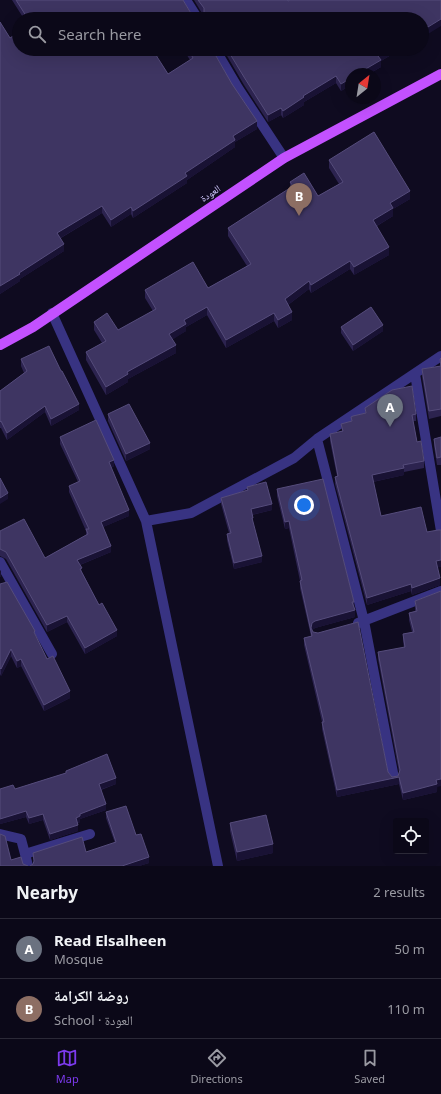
<!DOCTYPE html>
<meta charset="utf-8">
<style>
:root{--surface:#0b0818;--page:#191625;--text:#f1f3f6;--muted:#9a9aa2;--line:#2b2937;--accent:#7c3aed}
body{margin:0;font-family:"Noto Sans","Noto Naskh Arabic",sans-serif;background:var(--page);color:var(--text)}
.controls{position:absolute;right:12px;bottom:12px;display:grid;overflow:hidden;border-radius:4px;box-shadow:0 4px 16px #0002}
.controls button{width:36px;height:36px;display:grid;place-items:center;padding:0;border:0;border-bottom:1px solid var(--line);background:var(--surface);color:var(--text);font:20px sans-serif}
.compass{position:absolute;left:345px;top:68px;width:36px;height:36px;border-radius:50%;background:var(--surface);box-shadow:0 4px 16px #0002;rotate:30deg}
.you{position:absolute;left:304px;top:505px;width:14px;height:14px;margin:-10px;border:3px solid #fff;border-radius:50%;background:#1a73e8;box-shadow:0 0 0 6px #1a73e833}
.badge{display:grid;place-items:center;width:26px;height:26px;border-radius:50%;background:var(--accent);color:#fff;font-size:13px;font-weight:700}
.pin{position:absolute;translate:-50% -33px;filter:drop-shadow(0 1px 2px #0008)}
.pin::after{content:'';position:absolute;top:21px;width:14px;height:12px;background:inherit;clip-path:polygon(0 0,100% 0,50% 100%)}
.list{margin:0;padding:0;list-style:none}
h2{display:flex;justify-content:space-between;align-items:center;height:52px;margin:0;padding:0 16px;font-size:17px}
h2 small{font-size:13px;font-weight:400;color:var(--muted)}
.list li{display:grid;grid-template-columns:26px 1fr auto;gap:12px;align-items:center;box-sizing:border-box;height:60px;padding:0 16px;border-top:1px solid var(--line)}
.list b{display:block;font-size:15px;white-space:nowrap}
.list p{margin:0;font-size:13px;white-space:nowrap;color:var(--muted)}
.list em{font-size:13px;font-style:normal;color:var(--muted)}
.icon{flex:none;width:22px;height:22px;fill:none;stroke:currentColor;stroke-width:2;stroke-linecap:round;stroke-linejoin:round}
.map{position:relative;flex:none;width:441px;height:866px;overflow:hidden}
.search{position:absolute;background:var(--surface);box-shadow:0 4px 16px #0002;left:12px;right:12px;top:12px;height:44px;display:flex;align-items:center;gap:10px;box-sizing:border-box;padding:0 14px;border-radius:22px;color:var(--muted);font-size:15px}
.sheet{height:172px;background:var(--surface)}
nav{display:flex;justify-content:space-around;align-items:center;box-sizing:border-box;height:56px;border-top:1px solid var(--line);background:var(--surface);font-size:11px;color:var(--muted)}
nav a{display:grid;justify-items:center;gap:2px}
nav .on{color:var(--accent)}
.map>svg:first-child{display:block}
</style>
<div class="map">
<svg width="441" height="866" viewBox="0 0 441 866">
<rect width="100%" height="100%" fill="#0f0b20"/>
<g fill="none" stroke-linecap="round" stroke-linejoin="round">
<path stroke="#383382" stroke-width="10" d="M186,0L198,19
M215,49L238,88L284,158
M52,313L146,521L191,513L294,458L317,439L441,356
M415,374L441,531
M317,439L364,621L394,778
M146,521L218,866
M0,562L52,654
M358,623L441,591
M0,834L21,839L25,854L90,834
M25,854L28,866"/>
<path stroke="#c351ff" stroke-width="10" d="M0,345L33,327L284,158L441,74"/>
</g>
<path fill="#2c234f" d="M12,0H183L192,15L198,18L203,15L194,0H288V1L441,0L428,34L427,33L422,36V19H24Z
M0,22L10,38L19,49H171L157,57L168,74L190,60L183,49H212L257,129L235,142V147L187,180V183L133,218L131,214L111,227L102,213L61,238L64,251L20,279V281L0,294Z
M223,49H401L381,61V67L369,74H351V85L341,91L336,83L304,102V105L283,118L281,115L268,122L244,85Z
M329,160L410,199L393,209V216L377,226L389,255L354,275L350,269L311,293L309,289L288,305L292,320L278,328L274,321L226,348L207,315L186,327V331L172,339L176,353L128,379V382L106,395L86,360V352L102,343L94,330V322L118,330L153,311L145,298V290L208,288L247,266L228,236V228L290,188V182L318,196L339,184L329,168Z
M341,327L383,331L353,351L341,333Z
M441,358V416L429,419L422,377V369L440,366V359Z
M21,359L79,410L51,426L45,412L7,440L1,428H0V391L24,373L21,366Z
M365,408L416,414V421H413L417,442L424,461V468L404,472V475L373,482L381,516L427,532L441,567H437L440,585L412,595L411,591L367,605L335,484V477L337,476L330,441V434L342,431L341,424L351,422V417L365,413Z
M108,414L150,449L126,461L108,421Z
M60,437L114,466L111,468L129,516L103,527L111,552L80,565L82,572L99,605L117,636L85,654L67,622L47,632L6,559L0,556V531L45,558L86,535V531L69,492V486L78,482L60,444Z
M441,437V465H437L434,446V439Z
M247,487L272,510L252,515L253,524L262,562L234,569L227,540V534L229,533L221,504V498L247,491Z
M277,489L354,602L355,617L315,628L312,630L388,772L392,777L398,776L399,772L378,659V652L404,648L403,641V634L412,632L409,620V613L415,611V601L441,591L437,792L403,800L399,784L337,797L322,729V722L304,645V638L311,636L300,588V581L289,528L285,529L277,496Z
M0,584L35,635L47,659L70,698L44,711L21,666L17,668L11,656L1,676L0,674Z
M66,771L116,784L101,790L106,810L80,819V822L78,823V831L50,840L43,820L29,824L26,817L0,824V789H15L66,773Z
M106,812L136,835L149,863L139,866H30L33,864L34,863L33,853L86,852L115,843L106,818Z
M230,823L273,853L237,861L230,831Z"/>
<path fill="#191234" d="M441,19V26L428,34V27Z
M427,26V33L422,36V29Z
M159,49H171L154,59V52Z
M389,49H401L381,61V67L369,74H357L378,56Z
M336,76V83L304,102V105L283,118V111L303,96Z
M351,78V85L341,91V84Z
M281,108V115L268,122V115Z
M257,121V129L235,142V147L187,180V183L133,218V211L185,173L233,136Z
M410,191V199L393,209V216L373,228V220L390,203Z
M102,206V213L57,240V233Z
M131,207V214L111,227V220Z
M64,244V251L20,279V281L0,294V286L19,273Z
M389,247V255L354,275V267Z
M350,261V269L311,293V285Z
M309,281V289L285,307V299Z
M207,307V315L186,327V331L169,342V334L184,320Z
M292,312V320L278,328V320Z
M274,313V321L226,348V340Z
M383,325V331L353,351V345Z
M176,345V353L128,379V382L106,395V387L127,372Z
M79,404V410L51,426V419Z
M45,406V412L7,440V433Z
M150,443V449L126,461V454Z
M114,460V466L109,469V462Z
M404,468V475L372,482V475Z
M8,493V499L0,504V498Z
M272,504V510L251,515V509Z
M129,510V516L101,528V522Z
M289,521V528L285,529V522Z
M111,546V552L77,566V560Z
M262,556V562L234,569V563Z
M441,560V567L436,568V561Z
M1,570V577H0V571Z
M440,578V585L412,595V588Z
M411,584V591L367,605V598Z
M355,610V617L315,628L312,630L311,632V628L312,623L315,621Z
M67,616V622L47,632V625Z
M117,630V636L85,654V648Z
M11,649V656L1,676V669Z
M21,659V666L17,668V661Z
M70,691V698L44,711V705Z
M399,777V784L337,797V790Z
M116,778V784L99,790V784Z
M441,779V786L437,787V792L403,800V793L436,780Z
M106,804V810L80,819V822L76,824V818L80,814Z
M26,811V817L0,824V819Z
M43,814V820L29,824V818Z
M78,825V831L50,840V834Z
M273,844V853L237,861V852Z
M149,857V863L139,866H122Z"/>
<path fill="#3e3562" stroke="#554c7b" d="M16,0H183L192,15L198,18L204,15V8L198,0H288V1L290,0H441V19L428,27L427,26L422,29V19H28Z
M0,22L10,38L19,32V49H159L154,52L168,74L193,58L188,49H212L232,84L257,121L233,136L235,140L185,173L187,176L133,211L131,207L111,220L102,206L57,233L64,244L19,273L20,274L0,286Z
M227,49H389L378,56L381,60L357,74H351V78L341,84L336,76L303,96L304,97L283,111L281,108L268,115L244,77Z
M374,132L410,191L390,203L393,208L373,220L389,247L354,267L350,261L311,285L309,281L285,299L292,312L278,320L274,313L226,340L207,307L184,320L186,324L169,334L176,345L127,372L128,374L106,387L86,352L106,341L94,322L107,313L118,330L156,309L145,290L193,262L208,288L251,264L228,228L293,186L290,182L304,173L318,196L343,182L329,160Z
M371,307L383,325L353,345L341,327Z
M49,346L61,371H62L79,404L51,419L45,406L7,433L1,421L0,422V391L27,371L21,359Z
M441,358V409L429,411L422,369L441,366L440,359Z
M412,386L416,414L412,415L417,442L421,441L424,461L403,465L404,468L372,475L381,516L421,507L427,532L438,530H441V560L436,561L440,578L412,588L411,584L367,598L335,477L338,476L330,434L343,431L341,424L352,421L351,417L353,416L366,413L365,408L392,390Z
M129,404L150,443L126,454L108,414Z
M96,420L114,460L109,462L129,510L101,522L111,546L77,560L82,568L80,569L99,605L102,603L117,630L85,648L67,616L47,625L6,552L0,549V531L24,519L45,558L88,534L86,529H89L69,486L80,481L60,437Z
M441,437V457L437,458L434,439Z
M0,478L8,493L0,498Z
M323,479L354,602H352L355,610L315,621L312,623L311,628L313,632L318,633L358,622L388,772L392,777L398,776L400,770L378,652L405,647L403,634L414,632L409,613L417,611L415,601L441,591V779L436,780L437,784L403,793L399,777L337,790L322,722H324L304,638L312,636L300,581L302,580L289,521L285,522L277,489Z
M266,482L272,504L251,509L253,518H252L262,556L234,563L227,534L231,533L221,498L248,490L247,487Z
M7,582L35,631L34,632L47,659L53,656L70,691L44,705L21,659L17,661L11,649L1,669L0,668V584Z
M107,754L116,778L99,784L106,804L80,814V816L76,818L78,825L50,834L43,814L29,818L26,811L0,819V789L13,785L15,789L66,773V771Z
M126,806L136,835L141,834L149,857L122,866H30L33,864L34,861L33,853L82,837L86,852L116,842L106,812Z
M266,815L273,844L237,852L230,823Z
M0,834L5,836L11,860L21,857L23,864L28,866H0Z"/>
<g text-anchor="middle" stroke-width="3" stroke-linejoin="round" paint-order="stroke">
<g font-size="10" fill="#d2caff" stroke="#0f0b20">
<text transform="translate(210 193) rotate(-34)" y="4">العودة</text>
</g>
</g>
</svg>
<div class="controls">
<button><svg class="icon" aria-label="locate" viewBox="0 0 24 24"><circle cx="12" cy="12" r="6"/><path d="M12 2v4M12 18v4M2 12h4M18 12h4"/></svg></button>
</div>
<svg class="compass" viewBox="-18 -18 36 36"><path d="M0-13l5 13h-10z" fill="#e53935"/><path d="M0 13l5-13h-10z" fill="#9a9aa2"/></svg>
<div class="you"></div>
<div class="pin badge" style="left:390px;top:427px;background:#6b7280">A</div>
<div class="pin badge" style="left:299px;top:216px;background:#8d6e63">B</div>
<div class="search"><svg class="icon" aria-label="search" viewBox="0 0 24 24"><circle cx="10" cy="10" r="6"/><path d="M15 15l6 6"/></svg>Search here</div>
</div>
<section class="sheet">
<h2>Nearby<small>2 results</small></h2>
<ul class="list">
<li><span class="badge" style="background:#6b7280">A</span><div><b>Read Elsalheen</b><p>Mosque</p></div><em>50 m</em></li>
<li><span class="badge" style="background:#8d6e63">B</span><div><b>روضة الكرامة</b><p>School · العودة</p></div><em>110 m</em></li>
</ul>
</section>
<nav>
<a class="on"><svg class="icon" aria-label="map" viewBox="0 0 24 24"><path d="M3 6l6-2 6 2 6-2v14l-6 2-6-2-6 2zM9 4v14M15 6v14"/></svg>Map</a>
<a><svg class="icon" aria-label="directions" viewBox="0 0 24 24"><path d="M12 3l9 9-9 9-9-9zM9 14v-3h6M13 9l2 2-2 2"/></svg>Directions</a>
<a><svg class="icon" aria-label="saved" viewBox="0 0 24 24"><path d="M7 4h10v16l-5-4-5 4z"/></svg>Saved</a>
</nav>
